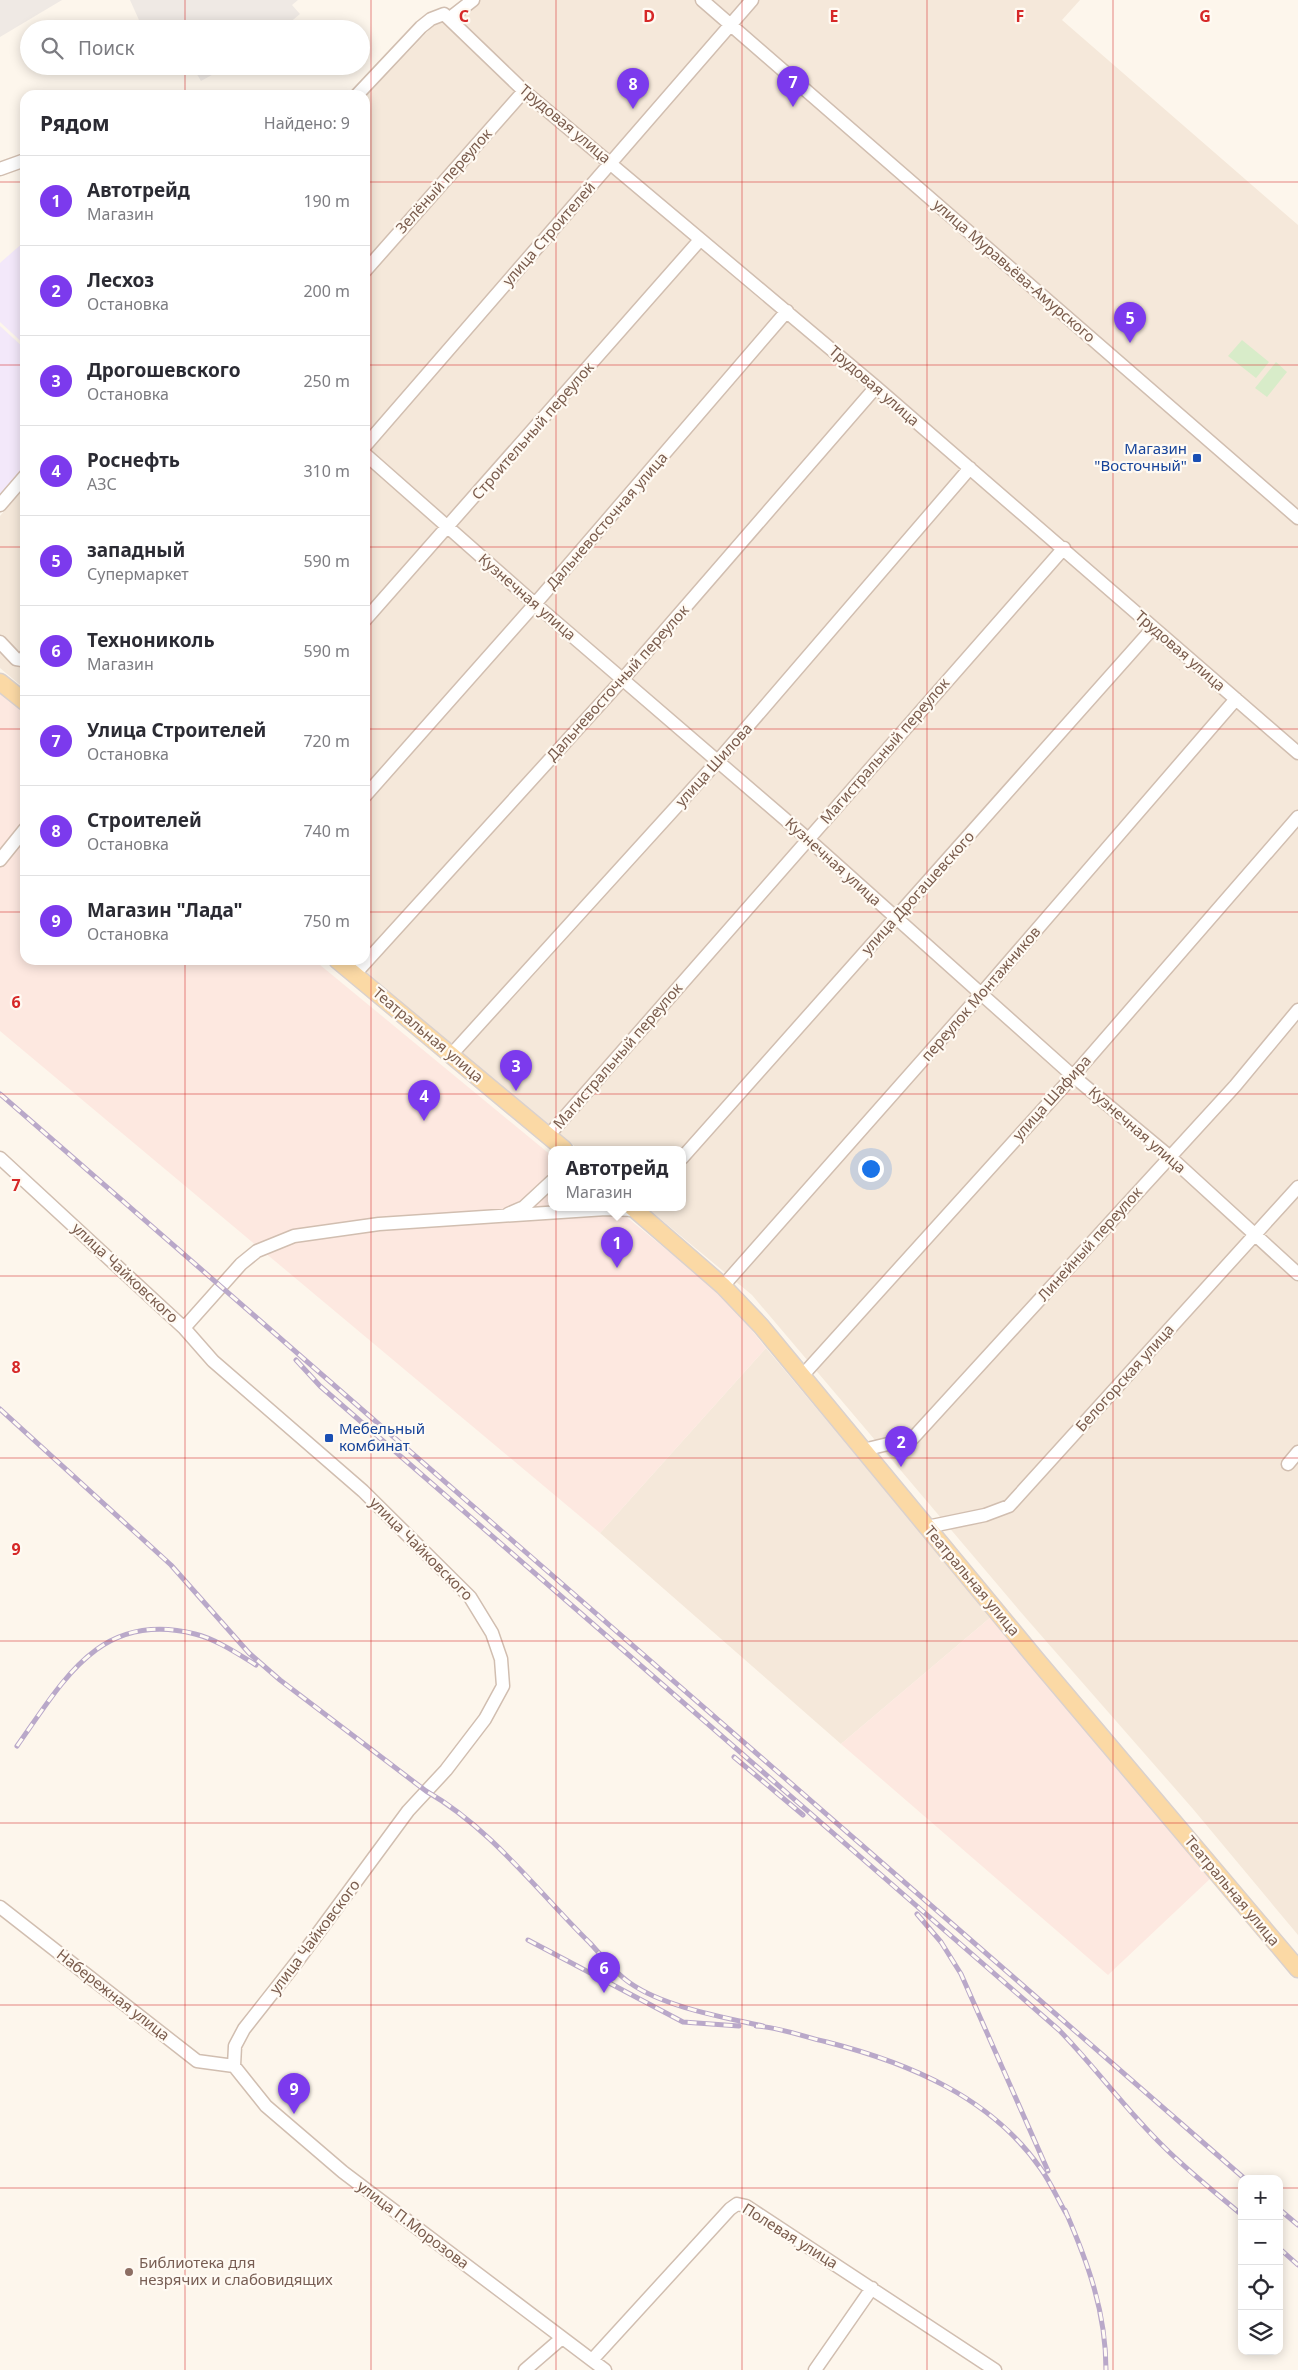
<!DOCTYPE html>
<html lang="ru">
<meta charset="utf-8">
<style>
:root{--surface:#fff;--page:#f2f2f3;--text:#2b2b33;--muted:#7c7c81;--line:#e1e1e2;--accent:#7c3aed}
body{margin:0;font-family:"Noto Sans",sans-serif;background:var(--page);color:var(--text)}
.controls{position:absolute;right:15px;bottom:15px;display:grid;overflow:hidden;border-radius:10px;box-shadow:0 2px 12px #0003}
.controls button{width:45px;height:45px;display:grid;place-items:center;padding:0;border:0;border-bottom:1px solid var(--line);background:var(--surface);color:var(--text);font:25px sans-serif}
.you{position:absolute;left:870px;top:1168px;width:18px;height:18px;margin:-12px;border:4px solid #fff;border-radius:50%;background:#1a73e8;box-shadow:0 0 0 8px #1a73e833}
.badge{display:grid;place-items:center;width:32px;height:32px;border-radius:50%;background:var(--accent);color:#fff;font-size:16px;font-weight:700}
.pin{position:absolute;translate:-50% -41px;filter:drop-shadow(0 1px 2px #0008)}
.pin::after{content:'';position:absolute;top:26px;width:18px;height:15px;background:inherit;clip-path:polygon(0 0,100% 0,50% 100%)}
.popup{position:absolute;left:548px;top:1146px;width:138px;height:65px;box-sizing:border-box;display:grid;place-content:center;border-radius:10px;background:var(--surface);filter:drop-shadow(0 1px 4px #0005);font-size:16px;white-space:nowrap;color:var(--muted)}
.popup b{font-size:19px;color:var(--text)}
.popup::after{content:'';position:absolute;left:50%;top:100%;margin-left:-10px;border:10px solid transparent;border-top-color:var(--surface)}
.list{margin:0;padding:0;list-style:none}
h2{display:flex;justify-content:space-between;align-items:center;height:65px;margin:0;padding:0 20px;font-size:21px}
h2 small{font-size:16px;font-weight:400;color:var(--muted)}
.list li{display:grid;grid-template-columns:32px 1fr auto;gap:15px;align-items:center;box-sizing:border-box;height:90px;padding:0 20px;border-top:1px solid var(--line)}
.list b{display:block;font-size:19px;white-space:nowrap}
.list p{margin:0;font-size:16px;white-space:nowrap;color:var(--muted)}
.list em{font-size:16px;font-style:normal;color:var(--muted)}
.icon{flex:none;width:28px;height:28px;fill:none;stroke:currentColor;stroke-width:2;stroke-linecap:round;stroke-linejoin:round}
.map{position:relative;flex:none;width:1298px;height:2370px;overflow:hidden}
.search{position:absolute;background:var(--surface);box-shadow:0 2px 12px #0003;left:20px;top:20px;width:350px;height:55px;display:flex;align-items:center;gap:12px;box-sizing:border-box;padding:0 18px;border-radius:28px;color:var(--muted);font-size:19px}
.panel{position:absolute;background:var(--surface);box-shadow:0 2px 12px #0003;left:20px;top:90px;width:350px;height:875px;border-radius:15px}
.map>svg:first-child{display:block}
</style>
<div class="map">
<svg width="1298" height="2370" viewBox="0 0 1298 2370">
<rect width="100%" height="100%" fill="#fdf6ec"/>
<path fill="#f5e8da" d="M470,0H1080L1062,20L1298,225V1935L1193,1809L1025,1617L752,1295L646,1207H682V1149H578L351,960H365V97L436,23Z
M25,487V689L0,668V516Z
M766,1348L991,1617L841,1744L600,1533Z"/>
<path fill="#fde8e0" d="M0,693L25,714V960H314L552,1156V1207H614L725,1297L766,1348L600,1533L0,1031Z
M991,1617L1212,1877L1108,1975L841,1744Z"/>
<path fill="#efe9e4" d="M0,0H62L0,37Z
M130,0H298L292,5L300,14L282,29H143Z
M192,66H228L201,81Z"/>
<path fill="#f3e8fa" d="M25,241V345L0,322V263Z
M0,326L25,349V467L0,497Z"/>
<path fill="#d8ecc9" d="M1242,340L1269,362L1256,378L1228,356Z
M1276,362L1287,372L1267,397L1255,388Z"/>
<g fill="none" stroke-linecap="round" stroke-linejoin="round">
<defs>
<path id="minor" d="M702,0L1298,518
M450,18L473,0
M357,95L421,27L431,19L444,14L524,91L876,387L1298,753
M0,169L25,160
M365,271L524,91
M365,446L752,0
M365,454L535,604L808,839L1073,1076L1169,1156L1298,1274
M0,505L25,476
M365,620L699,241
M0,642L16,659L22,660L25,656
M365,796L535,604L787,311
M0,860L25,829
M355,974L622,680L876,387
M451,1055L717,762L970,468
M548,1136L1064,548
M0,1158L184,1328L213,1361L363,1491L470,1597L492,1633L501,1659L503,1686L485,1719L446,1770L408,1811L296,1963L244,2029L235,2046L234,2066
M682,1158L1153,628
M508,1214L524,1207L552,1181
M723,1286L982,993L1236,699
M184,1328L241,1264L257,1251L294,1236L379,1224L606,1209L636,1210L639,1207
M802,1376L1073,1076L1298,817
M863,1450L913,1438L1235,1086L1298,1010
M1288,1464L1298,1452
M927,1527L985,1515L1009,1506L1298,1187
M0,1907L197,2061L234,2066
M234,2066L266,2106L343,2172L605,2370
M592,2360L730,2209L737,2204L746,2206L995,2370
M525,2370L562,2338
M815,2370L872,2288"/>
<path id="major" d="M0,682L25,702
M337,960L564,1149
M632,1207L723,1286L761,1326L1036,1659L1298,1969"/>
</defs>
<use href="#minor" stroke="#d1beb0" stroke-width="15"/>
<use href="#major" stroke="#dad1cd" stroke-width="19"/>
<use href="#minor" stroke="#fff" stroke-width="12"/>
<use href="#major" stroke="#fbd9a5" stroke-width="16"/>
<defs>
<path id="rail" d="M0,1094L1245,2179
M296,1360L320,1386L1059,2030C1095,2067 1126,2110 1164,2147C1188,2171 1216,2193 1242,2215
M0,1409L171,1565L249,1653L280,1680L426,1791C492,1829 537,1891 590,1943C602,1956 615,1973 630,1983C664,2007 723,2017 763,2026
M17,1746C64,1680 100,1610 195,1634C216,1639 238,1654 256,1665
M734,1757L803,1815
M917,1914L941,1942L961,1974L1048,2171
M528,1940L683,2022L739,2026
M756,2026C779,2027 804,2037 827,2042C909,2063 991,2097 1041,2169C1051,2183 1058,2200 1067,2215
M1279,2209L1298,2225
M1065,2210C1088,2263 1106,2312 1106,2370
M1279,2248L1298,2265"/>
</defs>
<use href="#rail" stroke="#b9a8c9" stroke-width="5"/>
<use href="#rail" stroke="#fffaf3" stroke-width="3" stroke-dasharray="9" stroke-linecap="butt"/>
</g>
<path fill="none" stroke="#d62828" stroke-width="1" stroke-opacity="0.55" d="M185,0V29M371,0V2370M556,0V2370M742,0V2370M927,0V2370M1113,0V2370M185,66V95M0,182H25M365,182H1298M0,365H25M365,365H1298M0,547H25M365,547H1298M0,729H25M365,729H1298M0,912H25M365,912H1298M185,960V2370M0,1094H1298M0,1276H1298M0,1458H1298M0,1641H1298M0,1823H1298M0,2005H1298M0,2188H1242M1279,2188H1298"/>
<g fill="#1a4fb4" stroke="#fffaf3" stroke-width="2">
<rect x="1192" y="453" width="10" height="10" rx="2.5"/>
<rect x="324" y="1433" width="10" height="10" rx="2.5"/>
</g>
<circle fill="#8d6e63" stroke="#fffaf3" stroke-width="2" cx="129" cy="2272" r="5"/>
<g text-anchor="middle" stroke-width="4.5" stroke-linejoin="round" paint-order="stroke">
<g font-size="15" fill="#7a5c4d" stroke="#fffaf3">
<text transform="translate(565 124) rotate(40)" y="5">Трудовая улица</text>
<text transform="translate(444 181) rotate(-48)" y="5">Зелёный переулок</text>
<text transform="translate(549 234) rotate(-49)" y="5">улица Строителей</text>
<text transform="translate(1014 271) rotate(41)" y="5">улица Муравьёва-Амурского</text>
<text transform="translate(874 386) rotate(41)" y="5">Трудовая улица</text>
<text transform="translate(533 431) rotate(-49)" y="5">Строительный переулок</text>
<text transform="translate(607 521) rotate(-49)" y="5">Дальневосточная улица</text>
<text transform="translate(527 597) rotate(41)" y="5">Кузнечная улица</text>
<text transform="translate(1180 651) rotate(41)" y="5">Трудовая улица</text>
<text transform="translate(618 683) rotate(-48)" y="5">Дальневосточный переулок</text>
<text transform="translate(885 751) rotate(-49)" y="5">Магистральный переулок</text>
<text transform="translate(714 765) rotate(-48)" y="5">улица Шилова</text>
<text transform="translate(833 862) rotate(42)" y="5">Кузнечная улица</text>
<text transform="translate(918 893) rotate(-48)" y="5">улица Дрогашевского</text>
<text transform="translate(981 994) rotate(-49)" y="5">переулок Монтажников</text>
<text transform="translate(428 1035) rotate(40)" y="5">Театральная улица</text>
<text transform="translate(618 1056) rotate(-49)" y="5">Магистральный переулок</text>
<text transform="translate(1052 1098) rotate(-48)" y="5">улица Шафира</text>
<text transform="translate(1137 1130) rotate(41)" y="5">Кузнечная улица</text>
<text transform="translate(1090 1244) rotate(-48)" y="5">Линейный переулок</text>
<text transform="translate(125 1273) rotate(43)" y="5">улица Чайковского</text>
<text transform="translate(1125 1378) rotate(-48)" y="5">Белогорская улица</text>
<text transform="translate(421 1549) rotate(45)" y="5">улица Чайковского</text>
<text transform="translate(972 1581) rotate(50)" y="5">Театральная улица</text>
<text transform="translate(1232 1891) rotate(50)" y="5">Театральная улица</text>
<text transform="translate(315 1937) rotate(-53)" y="5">улица Чайковского</text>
<text transform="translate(113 1995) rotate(38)" y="5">Набережная улица</text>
<text transform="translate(413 2225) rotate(37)" y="5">улица П.Морозова</text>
<text transform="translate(790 2236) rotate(32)" y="5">Полевая улица</text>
</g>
<g font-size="15" fill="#164399" stroke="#fffaf3" text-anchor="end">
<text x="1187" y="454">Магазин<tspan x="1187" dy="17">"Восточный"</tspan></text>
<text x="339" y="1434" text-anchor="start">Мебельный<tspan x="339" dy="17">комбинат</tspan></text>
</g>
<g font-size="15" fill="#785e54" stroke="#fffaf3" text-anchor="start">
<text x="139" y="2268">Библиотека для<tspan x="139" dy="17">незрячих и слабовидящих</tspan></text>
</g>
</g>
<g font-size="16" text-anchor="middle" font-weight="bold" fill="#d62828" stroke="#fffaf3" stroke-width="4.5" stroke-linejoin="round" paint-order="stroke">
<text x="464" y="22">C</text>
<text x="649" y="22">D</text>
<text x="834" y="22">E</text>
<text x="1020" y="22">F</text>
<text x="1205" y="22">G</text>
<text x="16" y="1008">6</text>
<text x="16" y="1191">7</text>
<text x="16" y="1373">8</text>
<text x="16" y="1555">9</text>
</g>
</svg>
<div class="controls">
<button>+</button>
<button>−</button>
<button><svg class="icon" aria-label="locate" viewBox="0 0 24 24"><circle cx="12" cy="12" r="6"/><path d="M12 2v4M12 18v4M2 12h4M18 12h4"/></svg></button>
<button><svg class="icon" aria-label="layers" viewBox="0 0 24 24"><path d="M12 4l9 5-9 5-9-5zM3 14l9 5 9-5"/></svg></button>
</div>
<div class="you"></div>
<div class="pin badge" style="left:617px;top:1268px">1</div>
<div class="popup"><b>Автотрейд</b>Магазин</div>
<div class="pin badge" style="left:901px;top:1467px">2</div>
<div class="pin badge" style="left:516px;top:1091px">3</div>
<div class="pin badge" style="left:424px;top:1121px">4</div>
<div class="pin badge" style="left:1130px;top:343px">5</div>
<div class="pin badge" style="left:604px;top:1993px">6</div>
<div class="pin badge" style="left:793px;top:107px">7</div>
<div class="pin badge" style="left:633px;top:109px">8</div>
<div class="pin badge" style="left:294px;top:2114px">9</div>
<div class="search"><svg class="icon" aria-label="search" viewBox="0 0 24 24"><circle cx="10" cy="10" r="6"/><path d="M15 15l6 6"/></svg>Поиск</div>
<section class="panel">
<h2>Рядом<small>Найдено: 9</small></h2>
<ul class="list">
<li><span class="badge">1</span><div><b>Автотрейд</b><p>Магазин</p></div><em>190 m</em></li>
<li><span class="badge">2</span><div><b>Лесхоз</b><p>Остановка</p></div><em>200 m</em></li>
<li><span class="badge">3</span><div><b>Дрогошевского</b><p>Остановка</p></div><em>250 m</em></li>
<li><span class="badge">4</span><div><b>Роснефть</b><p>АЗС</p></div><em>310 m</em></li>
<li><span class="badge">5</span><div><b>западный</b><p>Супермаркет</p></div><em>590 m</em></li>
<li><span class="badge">6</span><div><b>Технониколь</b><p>Магазин</p></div><em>590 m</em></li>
<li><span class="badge">7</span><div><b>Улица Строителей</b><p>Остановка</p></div><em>720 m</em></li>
<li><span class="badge">8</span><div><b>Строителей</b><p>Остановка</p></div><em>740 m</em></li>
<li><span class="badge">9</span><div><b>Магазин &quot;Лада&quot;</b><p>Остановка</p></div><em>750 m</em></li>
</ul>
</section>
</div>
